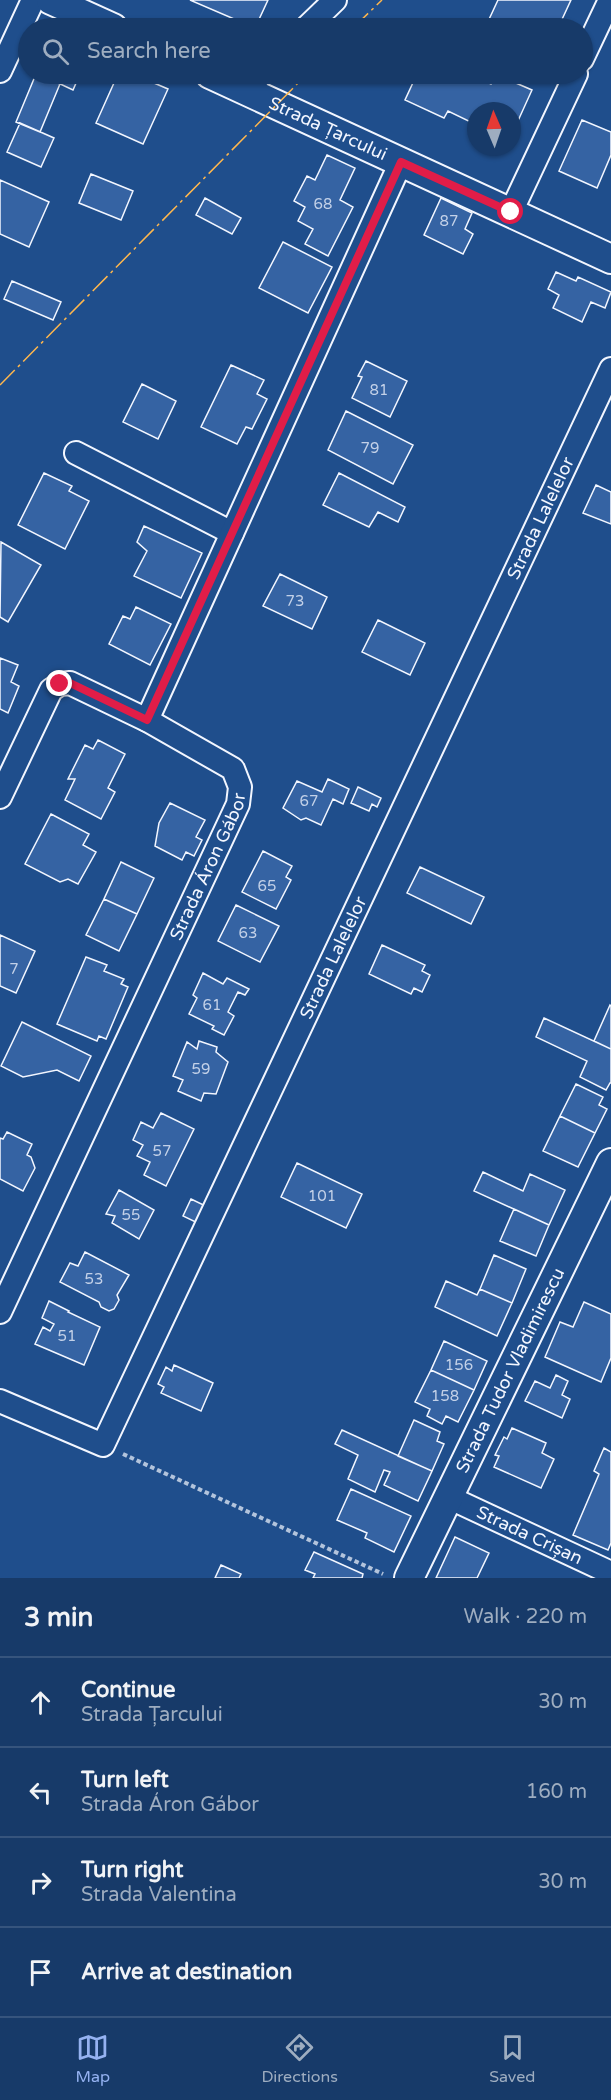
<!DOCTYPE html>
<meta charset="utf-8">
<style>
:root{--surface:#173a69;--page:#244571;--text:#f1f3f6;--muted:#9eadc0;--line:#36547d;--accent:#95b2f1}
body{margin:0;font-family:"Varela Round",sans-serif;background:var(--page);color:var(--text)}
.compass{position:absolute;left:467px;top:102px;width:54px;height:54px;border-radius:50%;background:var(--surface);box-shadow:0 2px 4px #0004;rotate:358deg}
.stop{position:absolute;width:18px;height:18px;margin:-14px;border:4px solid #e11d48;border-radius:50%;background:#fff}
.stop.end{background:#e11d48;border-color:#fff;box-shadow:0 2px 6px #0008}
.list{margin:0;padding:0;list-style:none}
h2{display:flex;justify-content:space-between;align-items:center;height:78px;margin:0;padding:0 24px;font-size:26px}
h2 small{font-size:20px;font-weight:400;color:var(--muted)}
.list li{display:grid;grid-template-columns:39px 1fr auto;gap:18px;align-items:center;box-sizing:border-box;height:90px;padding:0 24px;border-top:2px solid var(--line)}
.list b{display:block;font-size:22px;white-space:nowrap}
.list p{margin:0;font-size:20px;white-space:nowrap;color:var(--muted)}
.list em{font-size:20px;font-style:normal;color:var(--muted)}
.icon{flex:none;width:33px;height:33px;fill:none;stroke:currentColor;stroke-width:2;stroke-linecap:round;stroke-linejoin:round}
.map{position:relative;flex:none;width:611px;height:1578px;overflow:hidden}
.search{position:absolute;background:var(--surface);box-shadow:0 2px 4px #0004;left:18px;right:18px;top:18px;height:66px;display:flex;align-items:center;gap:15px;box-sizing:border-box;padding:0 21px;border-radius:33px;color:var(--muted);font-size:22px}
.sheet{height:438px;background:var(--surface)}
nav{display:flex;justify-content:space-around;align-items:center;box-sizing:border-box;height:84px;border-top:2px solid var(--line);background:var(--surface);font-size:16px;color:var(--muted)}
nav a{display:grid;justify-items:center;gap:3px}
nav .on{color:var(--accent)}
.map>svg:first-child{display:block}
</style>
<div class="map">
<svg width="611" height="1578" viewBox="0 0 611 1578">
<rect width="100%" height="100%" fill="#1f4e8c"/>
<path fill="#3563a3" stroke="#f2f6ff" stroke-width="1.5" d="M190,0H268L255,28Z
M498,0H571L558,28H485Z
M36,74L60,84L40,132L16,122Z
M39,74H80L73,90Z
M118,74H133L168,89L143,144L96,123Z
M417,74H468L491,84L495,74L532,90L512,134V111H476V134L471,132L475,124L448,111L444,118L405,100Z
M582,120L611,132V155L597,188L559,171Z
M20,123L54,138L41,167L7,152Z
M327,155L355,168L340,200L353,207L328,256L305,244L313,229L298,221L305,207L294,201L307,176L315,180Z
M91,174L133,191L121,220L79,203Z
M0,180L49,202L29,247L0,234Z
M205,198L241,218L232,234L196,215Z
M441,198L472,213L465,229L473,234L463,254L424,235Z
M283,242L332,267L308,313L259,288Z
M556,272L576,281L578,277L611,292L605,308L591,302L582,322L553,308L559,295L548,289Z
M12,281L61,302L53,320L4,299Z
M366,361L407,381L390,417L352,398L362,377L358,376Z
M231,365L264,380L257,394L267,399L252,429L246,427L237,444L201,427Z
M142,384L176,401L158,439L123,422Z
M346,411L413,445L393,484L328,450Z
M44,473L72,486L69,491L89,501L65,549L18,525Z
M339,473L405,507L398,522L378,512L369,527L323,505Z
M596,485L611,492V524L583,513Z
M144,526L202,553L181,598L134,576L147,551L137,542Z
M1,542L41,565L8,622L0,617Z
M280,574L327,597L312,629L263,606Z
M136,607L171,624L150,665L109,644L123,616L130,619Z
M378,620L425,643L410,675L362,652Z
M0,658L18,665L11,682L19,686L8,713L0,709Z
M98,740L125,754L108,788L115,792L101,819L65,800L75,779H68L85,745L93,749Z
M328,779L349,789L343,804L333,799L321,825L306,818L301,820L283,808L297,781L322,792Z
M358,787L381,798L377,807L372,804L369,811L351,803Z
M170,803L205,820L196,837L202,840L194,856L186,852L182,860L155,846L159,823Z
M51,814L89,834L83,845L96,852L78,884L68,879L60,882L25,864Z
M263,851L292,866L286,877L291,880L276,909L242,892Z
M121,862L154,878L137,914L104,899Z
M420,867L484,897L471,924L407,893Z
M104,899L137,914L119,951L86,935Z
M236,905L279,926L260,962L218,941Z
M0,935L35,951L16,993L0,986Z
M382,945L425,965L422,971L430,975L422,992L414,988L411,994L369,974Z
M86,957L107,965L104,971L124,979L121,984L128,987L106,1039L99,1036L97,1041L57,1024Z
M203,973L223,984L227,978L249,989L245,995L238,992L228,1012L234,1016L224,1035L212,1029L214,1026L189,1014L197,998L193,995Z
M610,1005L611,1006V1049L594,1041Z
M544,1018L611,1049V1083H610L606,1090L580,1077L587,1061L536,1037Z
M22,1022L91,1056L79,1081L57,1070L23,1077L1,1066Z
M199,1041L217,1047L216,1052L228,1062L216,1094L204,1093L201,1101L178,1091L183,1080L173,1076L187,1042L197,1049Z
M576,1084L603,1097L599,1105L607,1109L595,1133L560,1116Z
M161,1113L194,1129L166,1186L144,1175L150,1162L137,1156L143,1145L133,1140L141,1122L153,1128Z
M560,1116L595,1133L578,1167L543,1151Z
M7,1132L32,1144L27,1155L31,1157L35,1168L23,1191L0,1179V1138L3,1139Z
M297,1163L362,1194L346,1228L281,1197Z
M483,1172L523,1191L530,1174L565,1190L549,1225L474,1191Z
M119,1190L154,1210L139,1239L112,1223L115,1216L106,1214Z
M191,1199L214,1210L206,1227L183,1216Z
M514,1209L549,1225L536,1256L500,1241Z
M85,1252L129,1275L117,1295L119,1300L114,1309L109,1311L101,1307L99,1302L60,1282L70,1263L78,1266Z
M494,1255L526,1269L512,1303L480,1289Z
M446,1281L477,1295L480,1289L512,1303L497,1336L435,1307Z
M49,1301L69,1311L68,1312L100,1327L84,1365L35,1344L43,1327L50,1331L54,1324L42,1318Z
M584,1302L611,1314V1358L601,1382L545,1357L560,1322L573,1327Z
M444,1341L487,1361L474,1390L431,1370Z
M174,1365L213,1383L201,1411L161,1393L164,1387L158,1384L166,1367L172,1371Z
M431,1370L474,1390L458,1422L446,1416L442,1424L427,1416L430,1409L415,1402Z
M556,1375L568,1381L562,1395L570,1399L562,1418L525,1401L535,1381L550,1388Z
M414,1420L440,1432L437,1441L444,1444L432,1471L398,1456Z
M512,1428L546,1443L542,1453L554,1459L541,1488L494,1467L499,1456L495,1455L504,1437L507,1439Z
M342,1430L432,1471L418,1501L384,1485L390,1472L384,1470L375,1492L348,1479L358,1455L335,1444Z
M604,1448L611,1452V1543L608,1550L573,1535L599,1474L594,1471Z
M351,1489L411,1516L394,1552L365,1538L367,1533L337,1520Z
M455,1537L489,1553L477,1578H436Z
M314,1552L363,1574L362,1578H313L315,1574L305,1570Z
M221,1565L241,1574L239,1578H215Z"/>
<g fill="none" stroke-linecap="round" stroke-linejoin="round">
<defs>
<g id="minor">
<path d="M306,28L335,0"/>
<path d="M582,59L610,0"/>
<path d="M0,71L33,0"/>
<path d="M245,90L262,74"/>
<path d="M511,212L576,74"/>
<path d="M76,453L232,533"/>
<path d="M0,797L51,690L60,684L70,683L147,720"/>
<path id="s1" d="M0,1312L238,804L240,787L233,769L147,720L401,162"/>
<path id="s2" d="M0,1401L103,1445L611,369"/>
<path id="s3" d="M448,1497L611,1573"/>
</g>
<g id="tertiary">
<path d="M51,0L113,28"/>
<path id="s4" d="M210,74L611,259"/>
<path id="s5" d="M409,1578L611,1163"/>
</g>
</defs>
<use href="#minor" stroke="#f2f6ff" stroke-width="26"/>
<use href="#tertiary" stroke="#f2f6ff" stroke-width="32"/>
<path stroke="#b3c4dc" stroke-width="4" stroke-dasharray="4.5 3" stroke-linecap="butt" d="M123,1454L383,1574"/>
<use href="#minor" stroke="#1f4e8c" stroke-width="22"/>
<use href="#tertiary" stroke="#1f4e8c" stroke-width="28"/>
<path stroke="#ffb74d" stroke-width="1.5" stroke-dasharray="21 4.5 3 4.5" stroke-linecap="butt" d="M353,28L382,0
M0,385L307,74"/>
</g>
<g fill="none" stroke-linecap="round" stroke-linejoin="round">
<path stroke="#e11d48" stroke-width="8" d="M60,684L70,683L147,720L401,162L511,212"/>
</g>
<g text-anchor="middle" stroke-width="4.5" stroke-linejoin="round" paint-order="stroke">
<g font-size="15" fill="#c3d1e8">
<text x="323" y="209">68</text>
<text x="449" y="226">87</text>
<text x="379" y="395">81</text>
<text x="370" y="453">79</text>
<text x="295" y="606">73</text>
<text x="309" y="806">67</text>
<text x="267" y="891">65</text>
<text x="248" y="938">63</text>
<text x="14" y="974">7</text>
<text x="212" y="1010">61</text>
<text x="201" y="1074">59</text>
<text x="162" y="1156">57</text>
<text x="322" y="1201">101</text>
<text x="131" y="1220">55</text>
<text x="94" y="1284">53</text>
<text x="67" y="1341">51</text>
<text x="459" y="1370">156</text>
<text x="445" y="1401">158</text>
</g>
<g font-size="18" fill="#f2f6ff" stroke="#1f4e8c">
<text dy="6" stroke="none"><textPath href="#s4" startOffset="130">Strada Țarcului</textPath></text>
<text dy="6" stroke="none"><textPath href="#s2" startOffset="1137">Strada Lalelelor</textPath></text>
<text dy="6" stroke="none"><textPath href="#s1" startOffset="492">Strada Áron Gábor</textPath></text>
<text dy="6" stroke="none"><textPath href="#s2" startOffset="651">Strada Lalelelor</textPath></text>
<text dy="6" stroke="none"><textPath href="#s5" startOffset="231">Strada Tudor Vladimirescu</textPath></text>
<text dy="6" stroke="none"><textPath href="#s3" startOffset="90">Strada Crișan</textPath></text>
</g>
</g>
</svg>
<svg class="compass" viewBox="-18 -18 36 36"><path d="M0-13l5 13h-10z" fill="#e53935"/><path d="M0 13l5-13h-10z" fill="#9eadc0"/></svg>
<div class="stop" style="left:511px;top:212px"></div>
<div class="stop end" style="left:60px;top:684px"></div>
<div class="search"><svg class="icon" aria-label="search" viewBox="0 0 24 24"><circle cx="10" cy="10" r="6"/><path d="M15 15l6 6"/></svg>Search here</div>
</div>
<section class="sheet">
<h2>3 min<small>Walk · 220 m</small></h2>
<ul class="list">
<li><svg class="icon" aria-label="ahead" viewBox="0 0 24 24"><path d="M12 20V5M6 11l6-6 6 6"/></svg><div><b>Continue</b><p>Strada Țarcului</p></div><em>30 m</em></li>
<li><svg class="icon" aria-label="left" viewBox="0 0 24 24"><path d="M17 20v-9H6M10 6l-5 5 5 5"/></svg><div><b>Turn left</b><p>Strada Áron Gábor</p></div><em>160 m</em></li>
<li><svg class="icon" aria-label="right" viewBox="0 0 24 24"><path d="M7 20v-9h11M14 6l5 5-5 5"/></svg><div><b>Turn right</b><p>Strada Valentina</p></div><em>30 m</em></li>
<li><svg class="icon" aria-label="arrive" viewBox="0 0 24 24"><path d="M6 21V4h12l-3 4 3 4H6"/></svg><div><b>Arrive at destination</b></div></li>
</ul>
</section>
<nav>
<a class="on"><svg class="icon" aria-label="map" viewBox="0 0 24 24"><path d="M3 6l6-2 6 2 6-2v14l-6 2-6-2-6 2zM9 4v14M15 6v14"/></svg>Map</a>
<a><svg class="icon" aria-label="directions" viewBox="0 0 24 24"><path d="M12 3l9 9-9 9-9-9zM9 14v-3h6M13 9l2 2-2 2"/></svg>Directions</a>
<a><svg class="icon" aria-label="saved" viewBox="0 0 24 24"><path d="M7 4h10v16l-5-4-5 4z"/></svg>Saved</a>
</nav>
